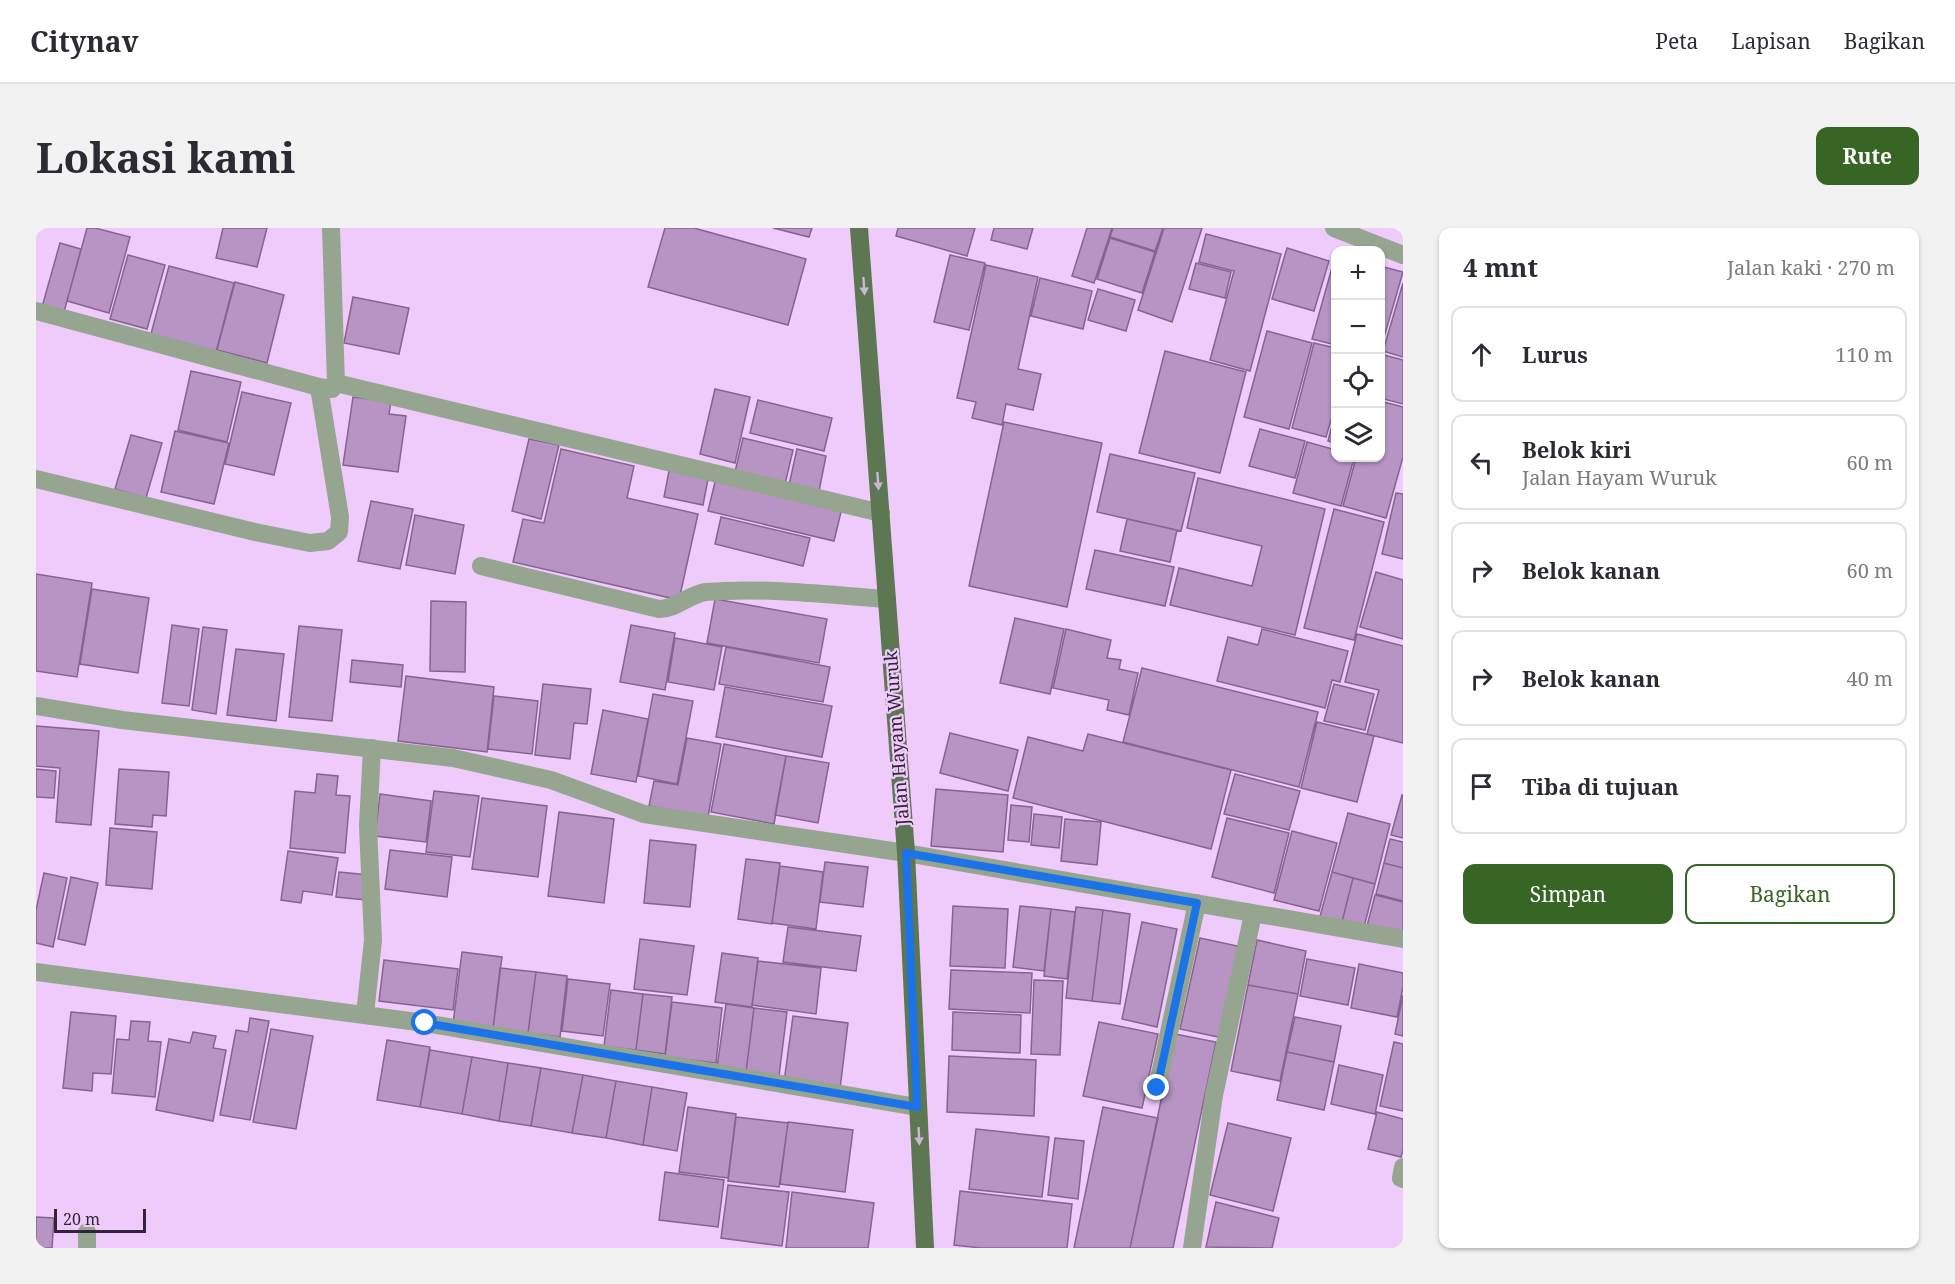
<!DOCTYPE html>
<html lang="id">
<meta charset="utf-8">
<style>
:root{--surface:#fff;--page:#f2f2f3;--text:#2b2b33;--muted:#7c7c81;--line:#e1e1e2;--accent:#376524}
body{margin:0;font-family:"Noto Serif",serif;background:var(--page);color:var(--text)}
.controls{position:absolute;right:18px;top:18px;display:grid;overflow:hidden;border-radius:12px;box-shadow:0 2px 4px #0004}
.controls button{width:54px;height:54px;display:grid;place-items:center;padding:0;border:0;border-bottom:2px solid var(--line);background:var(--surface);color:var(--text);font:30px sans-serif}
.scale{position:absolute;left:18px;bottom:15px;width:92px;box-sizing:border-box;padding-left:6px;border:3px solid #332538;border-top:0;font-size:16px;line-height:21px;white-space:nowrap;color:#332538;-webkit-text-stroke:4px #efcbfc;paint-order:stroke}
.stop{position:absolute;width:18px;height:18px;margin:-14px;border:4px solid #1a73e8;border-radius:50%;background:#fff}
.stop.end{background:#1a73e8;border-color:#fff;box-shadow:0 2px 6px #0008}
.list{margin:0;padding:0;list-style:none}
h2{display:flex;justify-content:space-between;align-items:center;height:78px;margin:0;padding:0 24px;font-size:26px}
h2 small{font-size:20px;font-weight:400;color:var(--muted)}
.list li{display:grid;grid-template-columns:39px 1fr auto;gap:18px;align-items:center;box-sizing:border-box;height:96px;margin:0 12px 12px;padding:0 12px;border:2px solid var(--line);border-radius:12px}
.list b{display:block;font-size:22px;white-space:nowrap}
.list p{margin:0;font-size:20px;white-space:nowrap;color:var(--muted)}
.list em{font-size:20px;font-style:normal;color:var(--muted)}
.actions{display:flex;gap:12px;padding:18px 24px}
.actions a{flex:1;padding:14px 0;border:2px solid var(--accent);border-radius:12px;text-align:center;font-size:21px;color:var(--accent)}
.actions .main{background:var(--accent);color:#fff}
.icon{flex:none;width:33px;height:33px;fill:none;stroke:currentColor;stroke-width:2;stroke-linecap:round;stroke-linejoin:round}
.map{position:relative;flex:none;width:1367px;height:1020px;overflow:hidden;border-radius:12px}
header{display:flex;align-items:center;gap:36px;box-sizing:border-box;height:84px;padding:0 30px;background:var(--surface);border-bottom:2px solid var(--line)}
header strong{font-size:28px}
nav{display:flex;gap:33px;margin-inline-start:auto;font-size:21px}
.intro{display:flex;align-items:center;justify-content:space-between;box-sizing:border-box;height:144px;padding:0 36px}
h1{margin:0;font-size:42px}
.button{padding:15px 27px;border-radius:12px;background:var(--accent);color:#fff;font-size:21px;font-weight:700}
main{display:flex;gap:36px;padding:0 36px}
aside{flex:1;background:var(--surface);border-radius:12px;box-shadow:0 2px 4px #0004}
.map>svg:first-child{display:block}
</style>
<header>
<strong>Citynav</strong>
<nav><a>Peta</a><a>Lapisan</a><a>Bagikan</a></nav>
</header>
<div class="intro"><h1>Lokasi kami</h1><a class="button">Rute</a></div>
<main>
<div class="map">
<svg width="1367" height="1020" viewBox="0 0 1367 1020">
<rect width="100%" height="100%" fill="#efcbfc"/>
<path fill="#b794c3" stroke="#856490" stroke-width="1.5" d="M51,0H59L94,9L73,85L31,73Z
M187,0H231L221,39L180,30Z
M629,0H658L770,31L752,97L612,59Z
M737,0H776L773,9Z
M862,0H939L931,28L860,8Z
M958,0H997L991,21L955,12Z
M1051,0H1076L1058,55L1036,48Z
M1077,0H1127L1119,23L1074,9Z
M1128,0H1166L1136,94L1102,82Z
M1170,6L1245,26L1214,143L1174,132L1198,43L1163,34Z
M1074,10L1119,24L1106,65L1061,51Z
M24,15L45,21L28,84L6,79Z
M1251,20L1293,33L1278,83L1236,71Z
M92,27L129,37L111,101L74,91Z
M914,27L949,35L933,102L898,94Z
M1299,29H1300V117L1276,111Z
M1160,35L1195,44L1189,70L1153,61Z
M950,37L1002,49L982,141L1005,146L997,182L970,176L966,197L936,190L940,174L921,170Z
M133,38L198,55L180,124L115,106Z
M1344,38L1367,44L1344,123Z
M1004,50L1056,63L1047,101L995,88Z
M199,54L248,67L231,135L181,122Z
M1367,55V129L1347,123Z
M1062,61L1099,72L1090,103L1052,92Z
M317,69L373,80L363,126L308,115Z
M1231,103L1276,115L1253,201L1208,189Z
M1278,115L1300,120V175L1290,209L1256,200Z
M1129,123L1210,144L1184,245L1103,225Z
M1348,127L1367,132V176L1344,170V141Z
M155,143L205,154L191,214L142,202Z
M679,161L714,169L699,235L664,226Z
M206,164L255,175L238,247L189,236Z
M317,169L355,174L353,186L370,188L362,244L307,237Z
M722,172L796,190L788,223L714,205Z
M1344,173L1367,179V229L1350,290L1307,278L1320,230H1344Z
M1300,182V215L1292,213Z
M968,194L1066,215L1031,379L933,358Z
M1224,201L1269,213L1259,250L1213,238Z
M139,203L193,215L178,276L125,264Z
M95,207L126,215L110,270L79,261Z
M707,210L757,222L749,256L699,244Z
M493,211L523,217L505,291L476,283Z
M1271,214L1300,222V230H1318L1305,278L1257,265Z
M525,221L598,238L591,270L662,286L643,372L477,334L487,291L508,295Z
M761,221L790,228L783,263L753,257Z
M1074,226L1159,245L1145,303L1061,284Z
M634,238L673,246L667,277L628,269Z
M680,250L806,280L798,313L672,283Z
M1162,250L1289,281L1259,407L1134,377L1143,340L1216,358L1226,318L1151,300Z
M1360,265L1367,266V331L1346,326Z
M335,273L377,281L364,341L322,333Z
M1298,281L1348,294L1318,412L1268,400Z
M379,287L428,297L419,346L370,337Z
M685,289L774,310L767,338L679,316Z
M1091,291L1141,302L1134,334L1084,323Z
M1059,322L1138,339L1129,378L1050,361Z
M1340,344L1367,352V411L1324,399Z
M0,346L56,355L41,449L0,443Z
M56,361L113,370L102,445L44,436Z
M679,371L791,391L783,435L671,415Z
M395,373L430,374L429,444L394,443Z
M979,390L1028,401L1014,466L964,455Z
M136,397L163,401L153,478L126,475Z
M595,397L639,405L629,462L584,454Z
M263,398L306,402L296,493L253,489Z
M167,399L191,402L180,486L156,482Z
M1030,401L1075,412L1071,430L1085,432L1083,441L1102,445L1093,487L1071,482L1073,472L1017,460Z
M1226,401L1312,423L1304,454L1296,452L1289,480L1181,453L1192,409L1222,417Z
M1321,406L1367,418V515L1331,506L1343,462L1309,454Z
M639,410L686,419L678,462L632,454Z
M690,419L794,439L787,474L683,456Z
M200,421L248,426L240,493L191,487Z
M316,432L367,437L365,459L314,454Z
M1106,440L1282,484L1263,559L1087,514Z
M370,448L458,459L451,524L362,513Z
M507,456L555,461L551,496L538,495L534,531L499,527Z
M1298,456L1338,466L1329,502L1288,493Z
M689,459L796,478L786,529L680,509Z
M617,466L657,473L641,556L602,548Z
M458,468L502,473L496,526L452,521Z
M567,482L612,491L600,554L555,546Z
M1281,494L1338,508L1321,574L1265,560Z
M0,498L63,503L55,597L20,594L24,540L0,538Z
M914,505L982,522L972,563L904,545Z
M1052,506L1195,542L1175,621L977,570L992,509L1047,523Z
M651,510L685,516L672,589L613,578L618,553L642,557Z
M688,516L750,528L738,596L675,584Z
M750,528L793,535L782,595L739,587Z
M0,541L20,543L18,570L0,569Z
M83,541L133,544L130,588L117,587L116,599L79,596Z
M281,546L302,548L300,567L314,568L309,625L254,620L259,563L279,565Z
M1199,546L1264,563L1253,602L1188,586Z
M900,561L972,567L967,624L895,618Z
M398,563L443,568L434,629L390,624Z
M344,566L395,573L390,614L339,608Z
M1366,567H1367V610L1355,607Z
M446,570L511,578L502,649L436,641Z
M975,577L996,579L993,614L972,612Z
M523,584L578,591L568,675L512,668Z
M1312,585L1354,596L1339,656L1296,644Z
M998,586L1026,589L1023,620L995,617Z
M1191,590L1253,605L1238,665L1176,649Z
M1029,591L1065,594L1061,637L1025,633Z
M74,600L121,604L116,661L70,657Z
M1256,603L1301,615L1283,683L1238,672Z
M1354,611L1367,614V640L1348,635Z
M614,612L660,617L654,679L608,675Z
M354,622L416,629L411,669L349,661Z
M252,623L302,630L296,667L267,663L265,675L245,672Z
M710,631L744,635L736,696L702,691Z
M789,634L832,639L827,679L784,674Z
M1348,635L1367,640V673L1340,666Z
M744,638L787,644L780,701L736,695Z
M303,644L333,647L330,672L300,669Z
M1296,644L1317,650L1305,698L1283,692Z
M8,645L31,650L17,719L0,715V682Z
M35,649L62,655L49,717L22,711Z
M1317,650L1339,656L1327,703L1305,698Z
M1339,667L1367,674V707L1331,698Z
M917,678L972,681L969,740L914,738Z
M984,678L1015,681L1008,743L977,739Z
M1040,679L1067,682L1056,773L1030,770Z
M1015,681L1039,684L1031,751L1008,748Z
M1067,682L1094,686L1084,776L1056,773Z
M1106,694L1141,701L1121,799L1086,791Z
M752,699L825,708L820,743L747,734Z
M1164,710L1206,719L1187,810L1144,801Z
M604,711L658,718L651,767L598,761Z
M1221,712L1270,723L1262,766L1212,757Z
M426,724L466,729L457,801L417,796Z
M686,725L722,730L716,779L679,774Z
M1271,731L1319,740L1312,777L1264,768Z
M348,732L422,741L417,782L343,773Z
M722,733L785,740L780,786L716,777Z
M1323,736L1367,745V759L1361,789L1315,780Z
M464,740L500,744L492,805L457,801Z
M915,742L996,745L994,785L913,781Z
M500,744L531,748L524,809L492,805Z
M532,751L574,756L567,808L526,803Z
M998,752L1027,753L1024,827L995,826Z
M1212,757L1262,766L1244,853L1195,843Z
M575,762L607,766L600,822L568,818Z
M607,766L636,769L629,826L600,822Z
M1367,767V808L1359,806Z
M636,774L686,780L680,835L629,829Z
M690,776L718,780L710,844L681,840Z
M718,780L751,784L743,848L710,844Z
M35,784L80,788L75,846L57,845L56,863L27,860Z
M917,784L985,787L984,825L916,822Z
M757,788L812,795L804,861L748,854Z
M1259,789L1305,798L1298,834L1251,824Z
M214,790L233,793L214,892L184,887L200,802L212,804Z
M95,793L114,794L112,813L125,814L119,869L76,865L81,811L93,812Z
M1063,794L1122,806L1106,880L1047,868Z
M235,801L277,808L260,901L217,894Z
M157,804L180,808L177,820L190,822L177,893L120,882L133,811L154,815Z
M1139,806L1180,814L1137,1020H1094Z
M351,812L394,819L384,879L341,872Z
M1358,814L1367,816V883L1344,878Z
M394,822L436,829L426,886L384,879Z
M1251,824L1298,834L1288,882L1241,872Z
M913,828L1000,832L998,888L911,884Z
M436,829L472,835L463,893L426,886Z
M472,835L505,840L495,898L463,893Z
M1303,837L1347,847L1339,886L1295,876Z
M505,840L547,847L536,905L495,898Z
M547,847L580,853L570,910L536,905Z
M580,853L616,859L607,917L570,910Z
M616,859L651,865L641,923L607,917Z
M652,879L700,886L692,950L643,944Z
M1067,879L1122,890L1094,1020H1038Z
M1341,884L1367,891V922L1365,929L1332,921Z
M700,889L752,895L743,959L692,953Z
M752,894L817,902L809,964L744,956Z
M1192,895L1255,910L1237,983L1174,967Z
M940,901L1013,909L1006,969L933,961Z
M1019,910L1048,913L1042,971L1012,967Z
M629,944L688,952L682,999L623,992Z
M692,957L753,964L746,1018L685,1010Z
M924,963L1036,976L1031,1020H945L918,1017Z
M756,964L838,975L832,1020H750Z
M1180,974L1243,990L1236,1020L1170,1019Z
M0,989L18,990L16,1020H0Z"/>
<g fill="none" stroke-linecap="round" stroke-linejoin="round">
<path stroke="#95a590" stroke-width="18" d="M1298,0L1367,27
M0,83L283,159L296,161L300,155L295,0
M300,155L845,285
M0,251L219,304L274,315L292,313L303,304L304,289L283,159
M445,338L623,381C641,381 653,366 670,364C730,359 791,367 851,371
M0,478L86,492L417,530L515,552L608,586L870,625L1367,711
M0,744L389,795L881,879
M329,786L337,712L332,598L336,520
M1121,860L1161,675
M1367,939L1365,950L1367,951
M51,1004V1020
M1156,1020L1178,867L1217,686"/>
<path stroke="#5c7752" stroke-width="18" d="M823,0L870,625L889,1020"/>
</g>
<defs><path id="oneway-solid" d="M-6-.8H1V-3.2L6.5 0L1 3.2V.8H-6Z" transform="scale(1.5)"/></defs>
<g fill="#cab6d2">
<use href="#oneway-solid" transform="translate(828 58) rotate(86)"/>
<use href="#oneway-solid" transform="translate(842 253) rotate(86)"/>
<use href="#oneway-solid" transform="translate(883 908) rotate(87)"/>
</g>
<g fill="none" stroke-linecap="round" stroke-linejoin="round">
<path stroke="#1a73e8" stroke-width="8" d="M389,795L881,879L870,625L1161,675L1121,860"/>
</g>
<g text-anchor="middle" stroke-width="4.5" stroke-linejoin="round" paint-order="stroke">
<g font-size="18" fill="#332538" stroke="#efcbfc">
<text transform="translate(861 510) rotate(-94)" y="6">Jalan Hayam Wuruk</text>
</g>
</g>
</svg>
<div class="controls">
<button>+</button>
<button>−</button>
<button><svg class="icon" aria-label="locate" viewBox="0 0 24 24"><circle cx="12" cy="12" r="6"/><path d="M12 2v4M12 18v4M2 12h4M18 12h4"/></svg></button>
<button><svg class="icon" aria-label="layers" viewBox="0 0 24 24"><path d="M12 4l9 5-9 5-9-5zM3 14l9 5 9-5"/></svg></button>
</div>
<div class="scale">20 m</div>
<div class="stop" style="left:389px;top:795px"></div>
<div class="stop end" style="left:1121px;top:860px"></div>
</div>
<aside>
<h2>4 mnt<small>Jalan kaki · 270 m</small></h2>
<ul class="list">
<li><svg class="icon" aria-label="ahead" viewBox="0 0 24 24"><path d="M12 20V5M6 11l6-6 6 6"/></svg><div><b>Lurus</b></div><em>110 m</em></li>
<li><svg class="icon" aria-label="left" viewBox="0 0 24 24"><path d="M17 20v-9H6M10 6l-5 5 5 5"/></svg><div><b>Belok kiri</b><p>Jalan Hayam Wuruk</p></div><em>60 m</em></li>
<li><svg class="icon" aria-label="right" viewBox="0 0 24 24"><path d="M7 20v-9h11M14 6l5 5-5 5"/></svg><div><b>Belok kanan</b></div><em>60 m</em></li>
<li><svg class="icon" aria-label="right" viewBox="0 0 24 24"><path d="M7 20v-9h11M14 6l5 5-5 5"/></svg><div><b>Belok kanan</b></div><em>40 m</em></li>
<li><svg class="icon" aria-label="arrive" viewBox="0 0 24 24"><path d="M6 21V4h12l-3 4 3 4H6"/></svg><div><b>Tiba di tujuan</b></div></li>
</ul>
<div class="actions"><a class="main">Simpan</a><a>Bagikan</a></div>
</aside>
</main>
